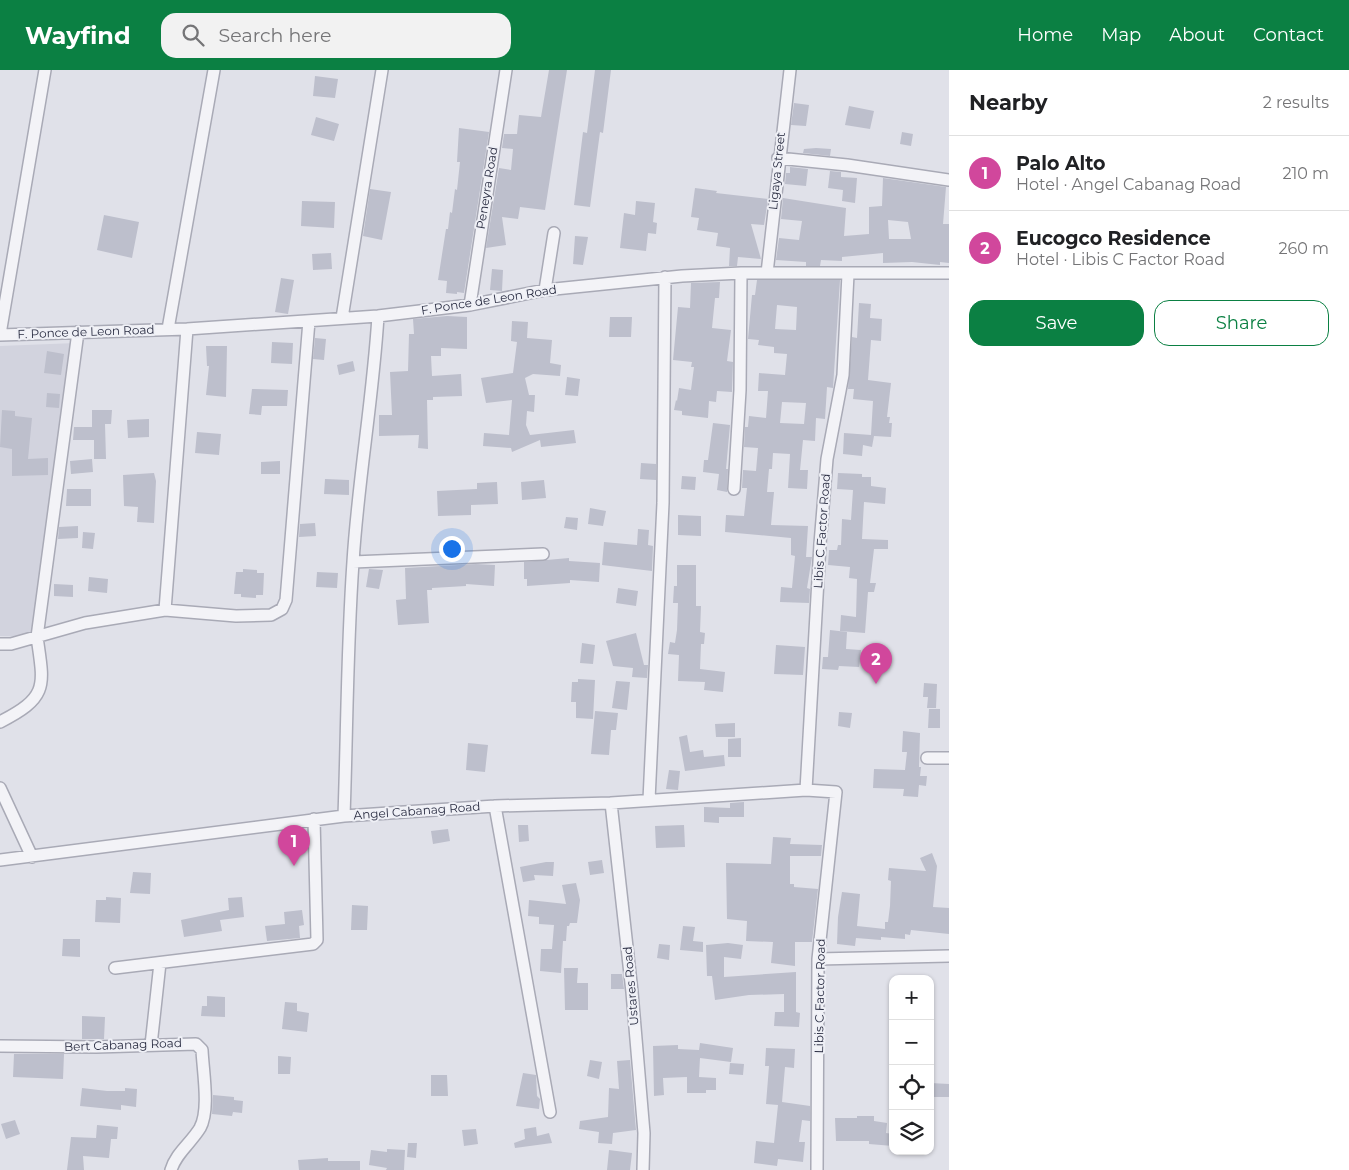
<!DOCTYPE html>
<meta charset="utf-8">
<style>
:root{--surface:#fff;--page:#f2f2f2;--text:#202124;--muted:#757577;--line:#e0e0e0;--accent:#0b8043}
body{margin:0;font-family:Montserrat,sans-serif;background:var(--page);color:var(--text)}
.controls{position:absolute;right:15px;bottom:15px;display:grid;overflow:hidden;border-radius:10px;box-shadow:0 1px 4px #0004}
.controls button{width:45px;height:45px;display:grid;place-items:center;padding:0;border:0;border-bottom:1px solid var(--line);background:var(--surface);color:var(--text);font:25px sans-serif}
.you{position:absolute;left:451px;top:478px;width:18px;height:18px;margin:-12px;border:4px solid #fff;border-radius:50%;background:#1a73e8;box-shadow:0 0 0 8px #1a73e833}
.badge{display:grid;place-items:center;width:32px;height:32px;border-radius:50%;background:var(--accent);color:#fff;font-size:16px;font-weight:700}
.pin{position:absolute;translate:-50% -41px;filter:drop-shadow(0 1px 2px #0008)}
.pin::after{content:'';position:absolute;top:26px;width:18px;height:15px;background:inherit;clip-path:polygon(0 0,100% 0,50% 100%)}
.list{margin:0;padding:0;list-style:none}
h2{display:flex;justify-content:space-between;align-items:center;height:65px;margin:0;padding:0 20px;font-size:21px}
h2 small{font-size:16px;font-weight:400;color:var(--muted)}
.list li{display:grid;grid-template-columns:32px 1fr auto;gap:15px;align-items:center;box-sizing:border-box;height:75px;padding:0 20px;border-top:1px solid var(--line)}
.list b{display:block;font-size:19px;white-space:nowrap}
.list p{margin:0;font-size:16px;white-space:nowrap;color:var(--muted)}
.list em{font-size:16px;font-style:normal;color:var(--muted)}
.actions{display:flex;gap:10px;padding:15px 20px}
.actions a{flex:1;padding:11px 0;border:1px solid var(--accent);border-radius:15px;text-align:center;font-size:18px;color:var(--accent)}
.actions .main{background:var(--accent);color:#fff}
.icon{flex:none;width:28px;height:28px;fill:none;stroke:currentColor;stroke-width:2;stroke-linecap:round;stroke-linejoin:round}
.map{position:relative;flex:none;width:949px;height:1100px;overflow:hidden}
header{display:flex;align-items:center;gap:30px;box-sizing:border-box;height:70px;padding:0 25px;background:var(--accent);color:#fff}
header strong{font-size:24px}
nav{display:flex;gap:28px;margin-inline-start:auto;font-size:18px}
.search{width:350px;height:45px;background:var(--page);display:flex;align-items:center;gap:12px;box-sizing:border-box;padding:0 18px;border-radius:15px;color:var(--muted);font-size:19px}
main{display:flex}
aside{flex:1;background:var(--surface)}
.map>svg:first-child{display:block}
</style>
<header>
<strong>Wayfind</strong>
<div class="search"><svg class="icon" aria-label="search" viewBox="0 0 24 24"><circle cx="10" cy="10" r="6"/><path d="M15 15l6 6"/></svg>Search here</div>
<nav><a>Home</a><a>Map</a><a>About</a><a>Contact</a></nav>
</header>
<main>
<div class="map">
<svg width="949" height="1100" viewBox="0 0 949 1100">
<rect width="100%" height="100%" fill="#e0e1e9"/>
<path fill="#d2d3de" d="M76,273L37,567L0,566V276Z"/>
<path fill="#bdbfcc" fill-rule="evenodd" d="M549,0H567L545,140L520,137L518,149L502,147L506,175L486,178L499,98L511,100L513,79L502,78L504,64H517L519,45L541,47Z
M595,0H611L603,63L600,62L590,137L574,135L583,62L587,63Z
M315,6L338,9L335,28L313,26Z
M794,33L809,35L806,56L791,55Z
M849,36L874,41L870,59L845,55Z
M316,47L339,54L334,71L311,65Z
M459,58L489,62L464,223L457,222V224L446,223L447,211L438,210L446,159H448L450,142L452,143L455,119L457,120L460,92H457Z
M902,62L913,64L911,76L900,74Z
M816,78L831,79L830,86L803,83L804,79Z
M790,97L808,99L806,116L785,114L786,103H790Z
M830,101L841,102V107L857,108L855,133L842,131L843,120L828,118Z
M883,108L946,117L943,154H949V193L940,192V195L912,192L883,193V183L842,187V191L821,190L820,196H806V192L776,190L779,168L799,170L802,151L781,149L783,128L846,138L844,166L869,164V137L882,136ZM888,150L908,152L911,169H889Z
M695,118L717,121L716,123L768,129L764,155L751,154L761,189L738,187L737,196H729L730,178L716,176L718,163L697,160L699,148L691,147Z
M370,119L391,122L382,170L363,166Z
M302,131L335,132L334,158L301,156Z
M636,131L655,133L653,152L657,153L656,164L648,163L646,181L620,178L624,143L635,145Z
M104,145L139,152L132,188L97,180Z
M575,166L588,167L583,195L573,194Z
M331,183L332,199L313,200L312,184Z
M492,199L503,200L502,221L490,220Z
M281,208L294,210L288,244L275,242Z
M757,210H840L833,318L827,317L825,349L816,348L815,371L803,370L800,400H808L807,419L788,418L790,384L773,383L772,399H769L767,422H774L771,455L808,456L806,487H812L807,518L810,519L809,533L780,532L781,517L792,518L795,486L791,485V468L725,462L726,445L744,446L747,418H742L743,400L756,401L758,378L744,377L745,357H748L749,346L766,348L768,321H758L759,303L785,305L787,284L774,283V277L758,275L759,270L748,269L752,225H755ZM777,235L797,237L796,260L775,259ZM782,332L806,333L804,354L780,353Z
M720,212L719,228H715L712,258L731,260L727,291L733,292L732,322L717,321L716,332L709,331L708,348L682,345V341L674,340L676,330L677,331L679,318L691,320L694,297H691L692,292L673,290L678,237L690,238L691,213Z
M859,233L871,234L870,248L882,249L881,271L871,270L868,310L891,313L887,347H890L889,353H892L891,367L874,366L872,377L863,375L862,386L843,384L844,363L871,365L873,331L853,329L854,319H848L852,267L857,268Z
M447,246L467,247V279L441,278V286H431L432,306L461,304L462,326L433,327V330H427L428,379L418,378L419,365L379,366V345H392L390,302L408,301L409,264H414L413,249Z
M610,247H632L631,267H609Z
M512,251L528,252L527,268L552,270L550,293L561,295L560,306L533,304L525,308L529,325H535L534,342L527,341L526,355L530,365L574,360L576,373L541,377L540,370L512,382L511,378L483,376L484,363L509,365L512,330L486,333L481,308L513,303L517,272L511,271Z
M315,268L326,269L324,290L313,289Z
M272,272L293,273L292,294L271,293Z
M206,276H227L226,327L206,325L209,296H207Z
M47,281L64,284L61,305L44,303Z
M353,291L355,301L339,305L337,295Z
M567,307L580,309L578,326L565,325Z
M252,319L288,320L287,336H262L261,345L249,344Z
M47,323L60,324L59,338L46,337Z
M2,340L15,341V346L32,348L28,389L48,388V405L12,406V379L0,377Z
M92,340H112L111,354H105L106,389H94V370H73L74,357H92Z
M149,349V367L128,368L127,350Z
M713,353L730,355L726,399H728L727,422L717,420L719,404L703,402L704,390H708Z
M197,362L221,364L219,385L195,383Z
M92,389L93,402L71,404L70,391Z
M280,391V404H261V392Z
M641,393L656,394V410L640,409Z
M154,403L156,411L154,453L137,452L138,437L124,436L123,405Z
M838,403L862,404V407H871V416L886,418L885,434L864,432L862,469L888,470V479H874L870,513H876L874,522H868L865,563L840,561L841,545L856,547L857,509L849,508L850,497L828,495L829,480H837L838,475H841L842,449L851,450L853,420L837,419Z
M682,406L696,407L695,420L681,419Z
M325,409L349,410V425L324,424Z
M544,410L546,428L522,430L521,412Z
M497,412L498,434L471,435V445L438,446L437,421L477,419V413Z
M67,419H91V436H66Z
M590,438L606,441L603,456L588,454Z
M678,445L701,446V466L678,465Z
M566,447L578,448L577,460L564,458Z
M315,453L316,466L299,467L300,454Z
M78,456V468L58,469L59,457Z
M638,459L649,460L648,475L653,476L652,501L602,495L604,472L637,475Z
M83,462L95,463L93,479L82,478Z
M569,488V491L600,493L599,512L570,510V513L527,516V509H524V492Z
M476,494L495,495L494,516L466,514V516L432,518V520H427L429,553L398,555L396,530L406,529L405,498Z
M677,495H696V536H701L700,562L705,563L704,574H701L700,599L725,602L723,622L704,620L705,612L678,611L679,585L668,584L670,572L675,573L677,560L678,533H673L674,516H677Z
M243,499L257,500V503H264L263,525H256V528L241,527V524H234L236,502H243Z
M369,499L383,500L379,519L366,517Z
M317,502L338,503L337,518L316,517Z
M89,507L108,509L107,523L88,521Z
M54,514L73,515V527L54,526Z
M618,518L638,521L636,536L616,533Z
M830,560L847,562L846,579L861,580L859,597L839,596L838,600L822,599L823,587H828Z
M636,563L644,595H648L647,608L632,607L633,598L613,596L606,571Z
M582,573L595,575L593,594L580,593Z
M776,575L805,577L803,605L774,604Z
M578,609L595,610L593,649L576,648V632H571L572,612H578Z
M616,611L630,612L627,640L612,638Z
M924,613L937,614L936,638H927L928,627H923Z
M929,639H940V658H928Z
M595,641L618,643L616,660H611L609,685L591,684Z
M839,642L852,643L850,658L838,656Z
M735,653V667H716L715,654Z
M903,661L920,663L919,697H921L920,706H927L926,716L919,715L918,727L903,726L904,719L873,718L874,699L905,700L907,682H902Z
M687,665L690,682L703,680L704,687L724,685L725,696L685,701L679,667Z
M741,668V687H728V669Z
M468,673L488,675L485,702L466,700Z
M669,700L680,701L678,720L666,719Z
M744,732V747H719V753L704,752V737L730,738V733Z
M518,755H528L529,771L519,772Z
M684,755L685,777L656,778L655,756Z
M448,759L450,771L433,774L431,761Z
M773,767L791,768L790,774L822,775L821,786H790V814H794V817L818,819L812,872H795V896L771,893L773,872L746,871L747,851L727,849L726,793L771,794Z
M932,783L937,796L933,837L949,838V864L911,860L910,865L905,864V869L881,867V870L856,868L855,876L837,874L838,847L842,822L860,824L857,856L885,859V852H888L890,836L891,811L888,810L889,798L926,801L920,788Z
M602,790L604,803L590,805L588,792Z
M546,792H554L553,806L534,805L535,810L523,812L520,797Z
M133,802L151,803L150,824L130,823Z
M576,813L580,830L577,853H570L569,856H567L566,871H563L561,903L540,901L541,879H552L554,855L539,854V847L528,846L529,830L566,834L562,815Z
M106,827L121,828L120,853L95,852L96,830H106Z
M242,827L244,847L220,850L222,861L184,867L181,850L229,840L228,828Z
M352,835L368,836L367,860H351Z
M302,840L304,855L299,856L300,868L267,871L265,856L285,854L284,842Z
M683,856L695,857L693,871L703,872V882L680,880Z
M63,869H80V887L62,886Z
M728,873L743,875L741,889L724,887V907L796,902V942L800,943L799,957L774,956L775,942H784V924L749,925L715,930L712,906H707L706,875Z
M659,874L670,875L669,890L657,888Z
M564,898H578L577,913H588V940H565Z
M611,904H622L624,919H611Z
M207,926L225,927V947L201,946L202,936H207Z
M285,932L297,933V941L309,943L307,962L282,959Z
M82,946L105,947L104,969H82Z
M700,973L733,978L731,992L700,988L699,1007L716,1008V1020H706V1023H687V1007L663,1008L664,1025L654,1026L653,976L678,975V979L699,980Z
M766,978L795,979L794,998L785,997L782,1032L810,1036V1051L802,1050L799,1072H805L803,1092L778,1089L777,1096L754,1093L756,1071L774,1073L778,1035L766,1034L769,996H765Z
M14,984H64L63,1009L13,1007Z
M278,986L291,987L290,1004H278Z
M590,990L602,992L599,1009L587,1006Z
M630,990L636,1060L613,1063L612,1074L598,1073L599,1062L579,1059L580,1051L608,1047L609,1018L619,1019L617,991Z
M730,993L744,994L743,1005L729,1004Z
M523,1003L536,1005L537,1026L540,1029L539,1039L516,1036Z
M431,1005H447L448,1026H431Z
M930,1013L949,1014V1027H930Z
M82,1018L107,1021H125V1018L137,1019L136,1037L121,1035V1040L80,1036Z
M213,1025L234,1027V1030L243,1031L242,1043L233,1042L232,1046L212,1044Z
M857,1046H874V1051L887,1053L886,1063L893,1064V1076L869,1074V1071H836L835,1048H857Z
M15,1050L20,1064L6,1069L1,1054Z
M97,1055L118,1057L117,1069H111L109,1088L83,1086L84,1100H67L71,1067L96,1068Z
M536,1057L537,1066L549,1063L552,1073L515,1078L514,1073L525,1069L524,1059Z
M476,1059L478,1074L464,1076L462,1060Z
M408,1073H417L416,1088L407,1087Z
M387,1079L405,1080L404,1100H386L387,1098L369,1095L371,1080L387,1082Z
M609,1080L632,1083L630,1100H607Z
M328,1088V1091H360V1100H299L298,1090Z"/>
<g fill="none" stroke-linecap="round" stroke-linejoin="round">
<defs>
<path id="minor" d="M778,88L847,95L949,110
M767,203L790,0
M545,220L554,163
M470,235L506,0
M342,248L382,0
M168,259L214,0
M0,264L45,0
M0,265L187,259L378,246L470,235L545,220L682,206L741,203H949
M734,419L740,320L741,203
M353,492L543,484
M165,540L187,259
M0,574H11L85,553L165,540L236,546L271,545L282,539L286,530L309,251
M0,652C49,627 44,616 37,567L78,262
M927,688H949
M0,718L32,787
M806,720L820,474L827,389L843,305L848,204
M649,730L663,433L665,207
M611,733L632,922L644,1063L643,1100
M495,736L550,1042
M344,746C347,662 347,577 353,492C358,410 373,329 378,246
M0,790L344,746L495,736L611,733L806,720L836,722L818,889L817,1100
M818,889L949,886
M115,898L313,874L317,870L314,749
M151,975L160,893
M0,976L96,977L196,974L202,980C203,1002 210,1040 200,1058C191,1073 176,1083 171,1100"/>
</defs>
<use href="#minor" stroke="#a9aab6" stroke-width="14"/>
<use href="#minor" stroke="#f3f3f7" stroke-width="11"/>
</g>
<g text-anchor="middle" stroke-width="4" stroke-linejoin="round" paint-order="stroke">
<g font-size="12" fill="#282b40" stroke="#eff0f6">
<text transform="translate(777 101) rotate(-84)" y="4">Ligaya Street</text>
<text transform="translate(487 118) rotate(-81)" y="4">Peneyra Road</text>
<text transform="translate(489 230) rotate(-9)" y="4">F. Ponce de Leon Road</text>
<text transform="translate(86 262) rotate(-2)" y="4">F. Ponce de Leon Road</text>
<text transform="translate(822 461) rotate(-86)" y="4">Libis C Factor Road</text>
<text transform="translate(417 741) rotate(-4)" y="4">Angel Cabanag Road</text>
<text transform="translate(631 916) rotate(-95)" y="4">Ustares Road</text>
<text transform="translate(820 926) rotate(-89)" y="4">Libis C Factor Road</text>
<text transform="translate(123 975) rotate(-2)" y="4">Bert Cabanag Road</text>
</g>
</g>
</svg>
<div class="controls">
<button>+</button>
<button>−</button>
<button><svg class="icon" aria-label="locate" viewBox="0 0 24 24"><circle cx="12" cy="12" r="6"/><path d="M12 2v4M12 18v4M2 12h4M18 12h4"/></svg></button>
<button><svg class="icon" aria-label="layers" viewBox="0 0 24 24"><path d="M12 4l9 5-9 5-9-5zM3 14l9 5 9-5"/></svg></button>
</div>
<div class="you"></div>
<div class="pin badge" style="left:294px;top:796px;background:#d1479c">1</div>
<div class="pin badge" style="left:876px;top:614px;background:#d1479c">2</div>
</div>
<aside>
<h2>Nearby<small>2 results</small></h2>
<ul class="list">
<li><span class="badge" style="background:#d1479c">1</span><div><b>Palo Alto</b><p>Hotel · Angel Cabanag Road</p></div><em>210 m</em></li>
<li><span class="badge" style="background:#d1479c">2</span><div><b>Eucogco Residence</b><p>Hotel · Libis C Factor Road</p></div><em>260 m</em></li>
</ul>
<div class="actions"><a class="main">Save</a><a>Share</a></div>
</aside>
</main>
